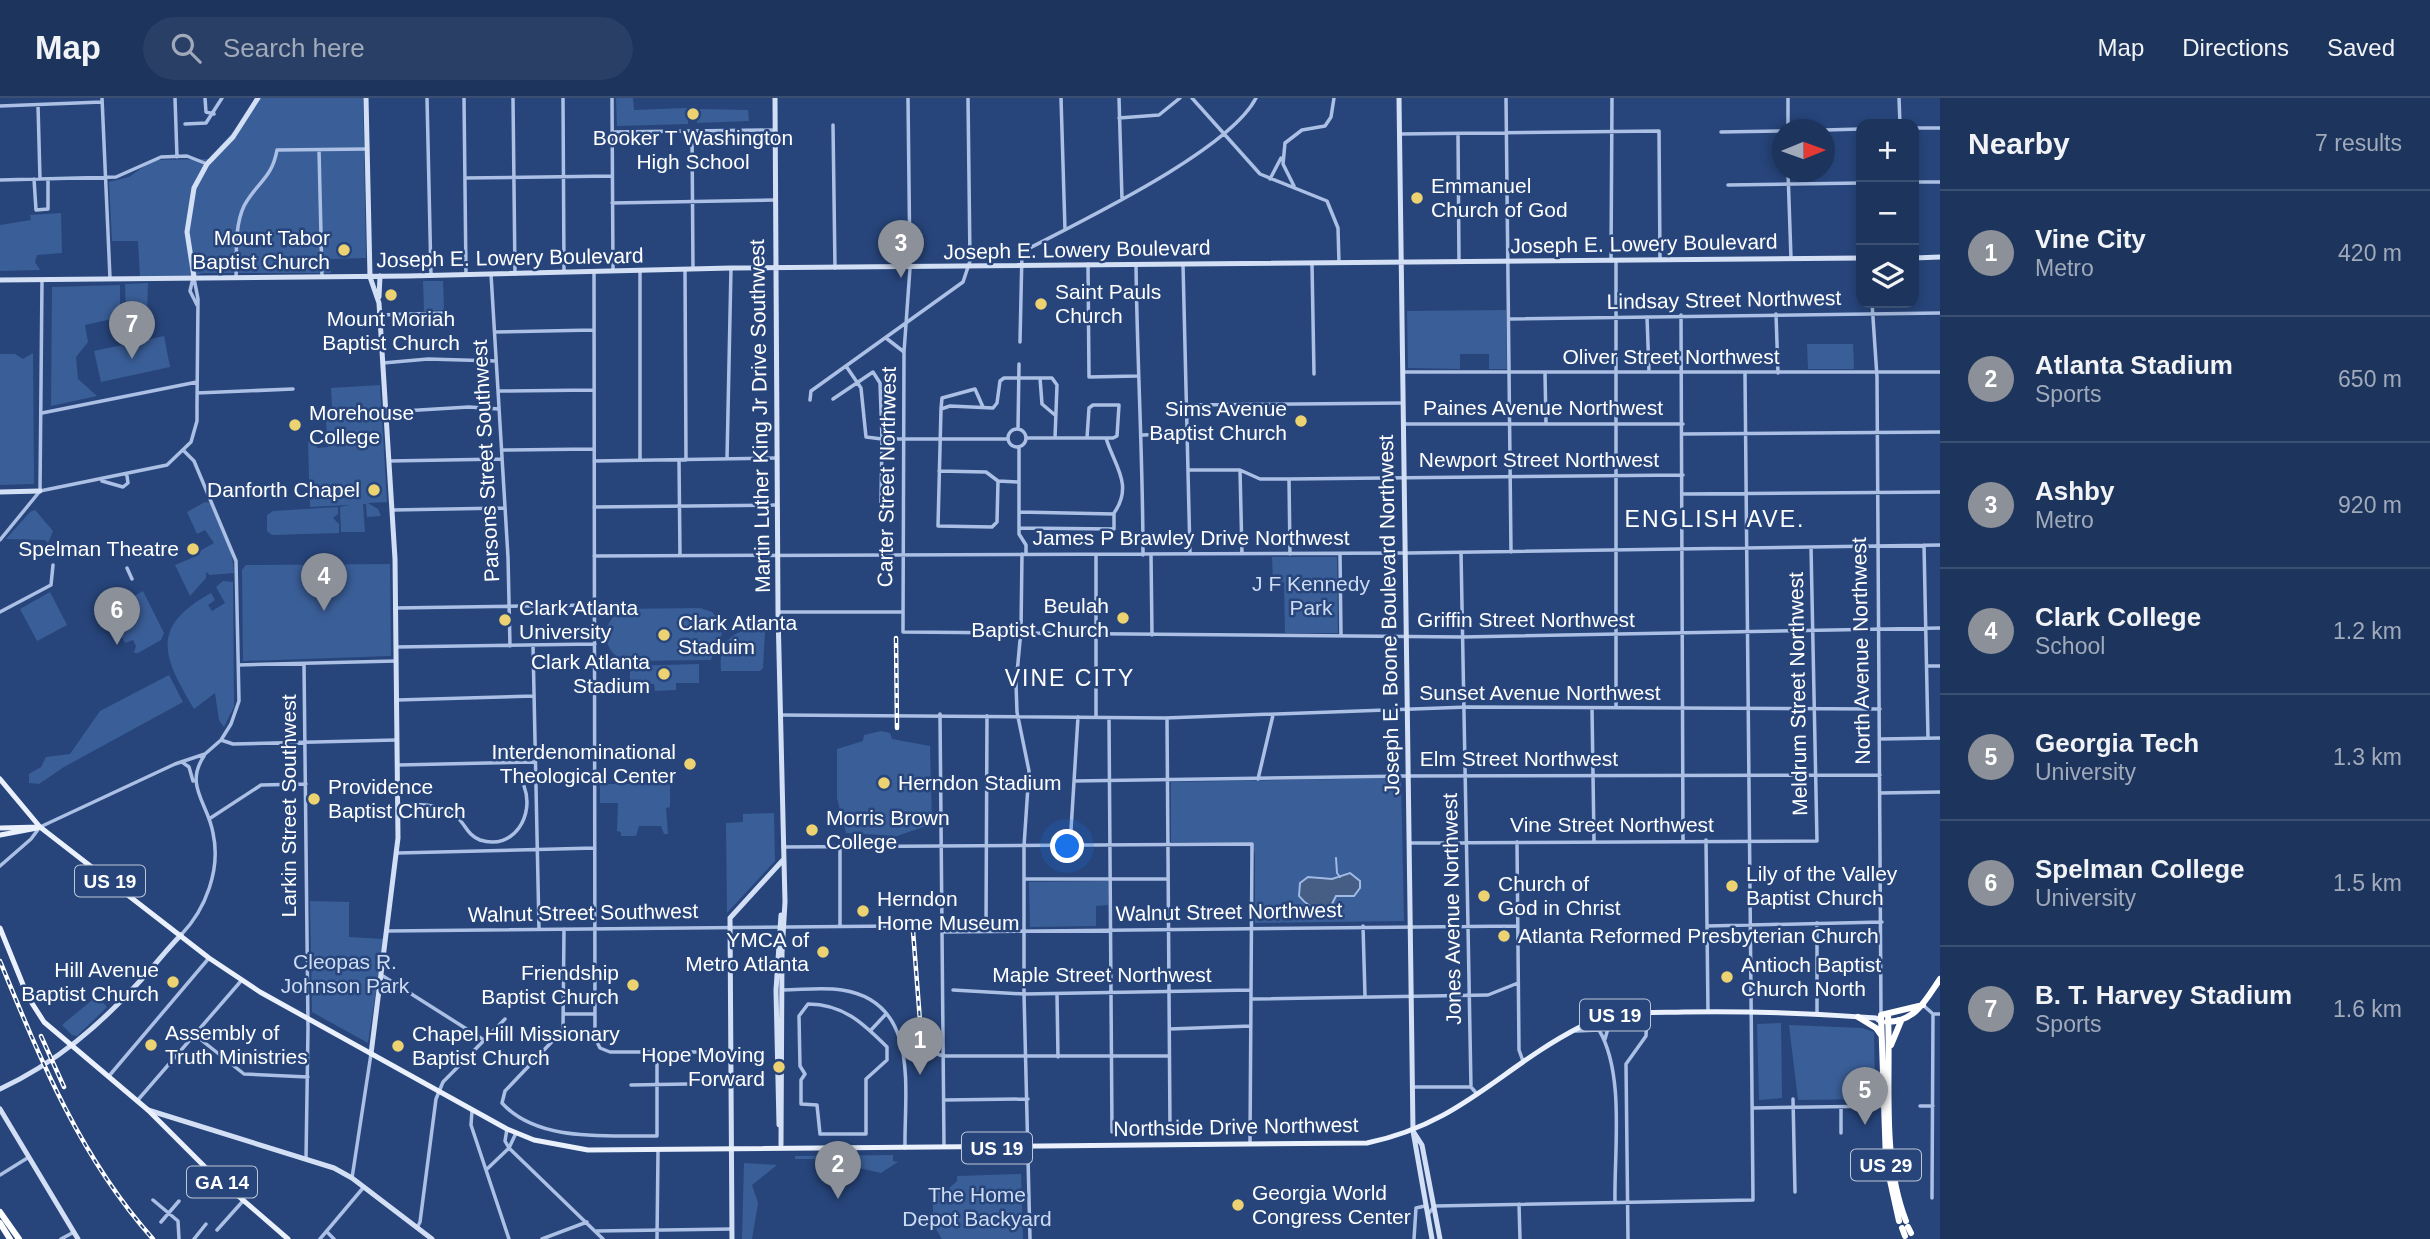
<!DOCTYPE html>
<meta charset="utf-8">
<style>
:root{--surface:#1d345c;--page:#2a3f65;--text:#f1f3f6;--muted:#a0aabb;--line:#3b4f72;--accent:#8c9099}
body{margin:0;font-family:Helvetica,sans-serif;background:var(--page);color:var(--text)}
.controls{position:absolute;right:21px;top:21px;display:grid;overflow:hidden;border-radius:14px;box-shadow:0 4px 10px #0003}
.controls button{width:63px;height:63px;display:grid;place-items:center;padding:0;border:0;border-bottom:2px solid var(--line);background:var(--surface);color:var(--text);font:35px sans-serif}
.compass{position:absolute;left:1772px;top:21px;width:63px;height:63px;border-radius:50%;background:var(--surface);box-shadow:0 4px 10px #0003;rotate:89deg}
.you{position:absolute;left:1068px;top:749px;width:24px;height:24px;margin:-18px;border:5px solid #fff;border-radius:50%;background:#1a73e8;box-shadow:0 0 0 10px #1a73e833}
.badge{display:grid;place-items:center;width:46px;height:46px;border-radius:50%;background:var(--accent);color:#fff;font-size:23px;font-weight:700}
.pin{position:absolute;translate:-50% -58px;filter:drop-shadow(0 2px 4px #0008)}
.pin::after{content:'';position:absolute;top:37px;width:24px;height:21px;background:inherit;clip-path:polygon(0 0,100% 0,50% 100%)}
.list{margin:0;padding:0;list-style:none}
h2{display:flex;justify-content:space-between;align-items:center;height:91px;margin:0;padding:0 28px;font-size:30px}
h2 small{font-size:23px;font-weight:400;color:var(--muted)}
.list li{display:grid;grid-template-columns:46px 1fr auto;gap:21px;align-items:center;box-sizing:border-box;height:126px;padding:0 28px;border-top:2px solid var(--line)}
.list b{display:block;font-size:26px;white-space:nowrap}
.list p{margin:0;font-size:23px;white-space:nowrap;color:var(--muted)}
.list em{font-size:23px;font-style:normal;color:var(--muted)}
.icon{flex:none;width:38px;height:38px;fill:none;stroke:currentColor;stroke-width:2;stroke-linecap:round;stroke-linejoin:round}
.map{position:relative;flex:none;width:1940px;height:1141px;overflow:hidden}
header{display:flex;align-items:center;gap:42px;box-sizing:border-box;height:98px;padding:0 35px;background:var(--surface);border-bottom:2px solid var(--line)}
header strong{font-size:33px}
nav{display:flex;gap:38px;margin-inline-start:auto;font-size:24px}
.search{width:490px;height:63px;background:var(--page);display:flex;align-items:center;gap:18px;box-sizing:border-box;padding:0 24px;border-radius:38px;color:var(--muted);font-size:26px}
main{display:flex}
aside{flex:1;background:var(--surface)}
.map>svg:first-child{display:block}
</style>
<header>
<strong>Map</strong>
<div class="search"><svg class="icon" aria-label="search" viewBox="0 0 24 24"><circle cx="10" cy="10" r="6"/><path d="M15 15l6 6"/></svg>Search here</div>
<nav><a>Map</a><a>Directions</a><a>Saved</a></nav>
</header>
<main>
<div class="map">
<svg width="1940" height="1141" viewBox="0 0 1940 1141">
<rect width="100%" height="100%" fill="#27457b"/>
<path fill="#3a5e98" d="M255,0H363L366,160L331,161V175H202L187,181L140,179L138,143H112L109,84L129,79L153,62L209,61L237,29Z
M616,0H633L634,12L688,10V26L617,28Z
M697,11L748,12L749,23L697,25Z
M61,115L62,155L37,157L35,164L40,172L0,173V127L31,122L30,117Z
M423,183H443L444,212L424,213Z
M148,185L147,214L134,217L133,213L126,214L125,186Z
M120,187V213L112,217V221L85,227L88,244L76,259L78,281L97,298L51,308L52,189Z
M1506,212L1507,271H1489V256H1460V271L1408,270L1407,213Z
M164,238L170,269L101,284L94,253Z
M1807,246H1853L1854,271H1808Z
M33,255L34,386L0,387V256H15L23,261Z
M380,287L387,404L368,405L378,411L381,418L367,419L366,406H363L365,434H341L340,409L349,407L310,409L308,344L316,343L317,350L328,349L325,311L332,310L331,290Z
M205,404L210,405C219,427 234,451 234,475L210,477L206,474V480L190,498L175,467L199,457L198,454L214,445L205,432L197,436L187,414Z
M338,409V416L333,420L339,426V435L272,437L267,433V417L273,413Z
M35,412L53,433L48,445L45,442L6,441L30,414Z
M1272,459H1337L1338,535H1285L1284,484L1273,483Z
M390,466L391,558L243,563L242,472L246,467Z
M223,483L233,484L234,609L224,629L219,622L215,595L194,611C164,560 148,530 211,495L215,502L208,507L212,513L225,505L216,489Z
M143,493L164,535L161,542L138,555H134L136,548L133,542L125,545L116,529L123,524L114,509Z
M50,494L67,527L37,543L20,511Z
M700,510L712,514C732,537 716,542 711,562L625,563C610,557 601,541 609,525C612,519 616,517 618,511Z
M751,531L765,532L763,570L760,573H721C719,550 727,535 751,531Z
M699,566V585H676V592L655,593L654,586H630V568Z
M169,577L183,604L64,669L39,686L29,685V676L41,669L46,659L70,656L100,613Z
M881,633L890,635L892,641L930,648L932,726L897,738L846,735L837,700V651L863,643L864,637Z
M1401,680L1404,823L1255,825V757L1252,745L1171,744V684Z
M600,686H670V709L666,710L668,736H664L661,728H639L636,738H621V734L617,733L618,705H600Z
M774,715L775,763L727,815L726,725L743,724V716Z
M1108,783V807L1096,808V828L1030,829L1029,784Z
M310,803L349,804V839L384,841L368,945L312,914Z
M97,898L107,909L77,938L72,937L62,927Z
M1781,925L1782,1000L1759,1002L1757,926Z
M1789,927L1862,930L1874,934L1875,998L1871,1001L1798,1002Z
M893,1057V1063L898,1064L881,1075L820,1061H795V1058Z
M744,1065L777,1067L752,1087L758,1105L752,1141H742Z
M1021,1076L1023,1141H942L933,1126V1089L938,1094L946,1093L957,1083V1078Z"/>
<path fill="#465d84" stroke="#9fbae4" stroke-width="2" d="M1350,775L1360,783V790L1354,798H1336L1331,808C1318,814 1307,808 1299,798L1300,785L1308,779L1332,781Z"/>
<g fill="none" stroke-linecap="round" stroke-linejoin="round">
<path stroke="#9fbae4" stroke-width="2" d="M1336,760L1337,775L1340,779"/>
<path stroke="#abc0e4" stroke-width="3.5" d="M102,0L110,180
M175,0L177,59
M205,0L206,14L214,16
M427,0L431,178
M464,0L466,177
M513,0L515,176
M563,0L564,173
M612,0L613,172
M908,0L910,170L904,254L903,534L1463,539L1940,530
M1061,0L1065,132
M1119,0L1122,101
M1192,0L1260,76L1327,103L1338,130L1339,165
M1506,0L1511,454
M1788,0V32
M1899,0L1900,26
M38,7L40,81
M0,8L102,4
M1119,20L1159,17L1180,0
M185,26L206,25L222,0
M833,27L835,170
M1914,30H1940
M1825,32L1861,31
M612,34L774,32
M692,34L693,171
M1721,34L1783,33
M1400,36L1659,33L1660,162
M1458,36L1459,164
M319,52L322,179
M1788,74L1791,160
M465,80L612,78
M34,81L36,112L48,111V81
M1270,81L1281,60
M0,82L116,79L161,59L187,58L207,66
M1914,84H1940
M1728,87L1861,85
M1294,88L1283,66L1285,45L1302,32L1325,28L1331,19L1334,0
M612,105L774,102
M1616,162V610
M1611,163L1612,0
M1088,166L1089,279L1137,278
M1136,166C1137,263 1143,359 1143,457
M1183,166L1190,456
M1312,166L1314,276
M685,172L686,362
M594,174L595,940L600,950L610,954H729
M491,176L508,459L510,548
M193,180L190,193L197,207
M236,180C237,157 234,129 244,108C256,85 272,81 277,52L367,51
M1872,205L1877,279L1881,916
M1776,216L1778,275
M379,217L446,215
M1681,217L1683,742
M1647,219L1649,274
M1509,221L1940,215
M495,234L594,232
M886,240L904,254
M1020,244L1022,154C1079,124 1229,53 1256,0
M383,265L428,261L496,263
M846,268L861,290L866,339L882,341L881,404
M1404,274H1940
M1545,275L1546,326
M1040,280L1042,306L1055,317
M499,293L594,292
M197,295L293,291
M833,301L873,274L880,285L882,341H1007
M810,302L811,293L963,184L970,163L968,0
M1186,307L1402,305
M941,311L942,300L975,291L983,309
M386,314L469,309L499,311
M42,315L197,284
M1404,326H1683
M1008 340a9 9 0 1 1 18 0a9 9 0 1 1-18 0Z
M1018,331L1019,266
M1683,336L1940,334
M1143,337L1187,335
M1027,340H1113L1117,338L1119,307H1093L1089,310L1087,340
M1106,340C1114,367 1134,387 1114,415
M1019,350V436L1026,447V456
M502,352L594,351
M727,361L731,170
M640,362V174
M679,362L680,457
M389,363L502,361
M594,363L777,360
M1188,372H1240L1260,381H1289L1683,377
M1240,372L1242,456
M939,373L986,374L998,383L1018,384
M1289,381L1290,456
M102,383L123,389L128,385L127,378
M998,383L997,424L992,429L938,428L941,311L950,308L993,310L997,305L1000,283L1004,280H1052L1057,287L1055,340
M40,393L42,182
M1682,396L1940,394
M594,409L777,407
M392,412L505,410
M1019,414L1114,416
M1019,430L1114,431V416
M0,442L40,393L167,367L191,344L197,323V307L198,201L194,180
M1924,447L1928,640
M1461,454L1471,989L1477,996
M1022,456L1021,532L1016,586L1017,614L1029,673L1024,748V896L1030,1141
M1151,456L1152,537
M1340,456L1341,538
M1096,457V619
M594,458L1409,455L1940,447
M127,470L132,481
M395,510L595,507
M0,514L51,487L53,467
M778,514H902
M533,547L539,831
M396,549L595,546
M304,566L308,930L306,1061
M239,567L396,563
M1928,568H1940
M397,602L534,598
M1592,610L1594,743
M940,616L944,1048
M780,617L1165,620L1468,609L1880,611
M1109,620L1112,1034
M1167,620L1170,1031
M1880,641L1940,640
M221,642L233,646L396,642
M182,664L189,669L193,683
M398,667L535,664
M1258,681L1273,617
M1074,683L1407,678L1880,677
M1880,695L1940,694
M399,707C409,707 422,705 432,708C434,708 455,718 457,719C466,727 467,737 480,742C514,753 535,717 524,688
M209,721L261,687L306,686
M1706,742L1708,914
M1517,744L1519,952L1523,963
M1409,745L1817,743L1811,449
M1070,748L1078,619
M783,749L1252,746L1250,1046
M840,749V829
M398,755L595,750
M0,768L31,741L40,729L175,666L205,656L221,642L231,626L239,603L236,463L194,363L184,353
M1025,781H1167
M1817,825V915
M1363,828L1365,898
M1707,828L1882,824
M564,831L563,932L505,993L502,1005C538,1045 608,1037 657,1038V954
M388,833L895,828
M986,833L987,618
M942,834L1517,828
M181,837C206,811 221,771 213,735C208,705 184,688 204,658
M383,878L484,942
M782,892C801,892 823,889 842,892C921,904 904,992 905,1050
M953,892L1024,896L1251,892
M1057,896L1058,959
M1251,901L1488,897L1518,885
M808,906C843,906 863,925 887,949V962L866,981V1036H820L817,1007L801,1006V982L805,976L800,968L799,918Z
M1923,907L1933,916H1940
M563,916H595
M1169,931L1251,928
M871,932L886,916
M1576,933L1599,932C1625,976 1614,1053 1615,1103
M195,937L244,976L308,979
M1605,941L1609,927L1618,918
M904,950L917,949L943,958H1169
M109,978L209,860
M631,987L688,986
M1412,989H1471
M1793,1001L1795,1094
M944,1002L1028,1001
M137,1003L241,883
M1920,1008H1933
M1753,1010L1884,1008
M472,1013L471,1027L509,1141
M507,1031L505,1043L509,1050L603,1141
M1841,1035V1009
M486,1072L509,1050L516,1035
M0,1077L29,1059
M352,1080L371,956
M1932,1100L1933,916
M153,1102L178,1123L179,1141
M1519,1106L1520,1141
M1428,1116L1435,1108L1753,1102L1745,276
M161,1124L179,1103
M417,1130L420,1124L436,1001L443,984L505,921
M217,1132L243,1103
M596,1133L732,1131
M327,1134L334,1141
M61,1141L74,1134
M194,1141L206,1126
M320,1141L363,1090
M542,1141L587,1124
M657,1141L658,1053
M1414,1141L1416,1110L1425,1108
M1628,1141L1626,966L1646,938L1647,916"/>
<path stroke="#d3dff4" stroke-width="5" d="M366,0L370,179L379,205L395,461L398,740L371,956
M775,0L778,514L785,804L782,855L781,1047
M1399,0L1413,1033L1432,1141
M1914,160L1940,159
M194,179L187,134L194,90L207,66L233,39L258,0
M0,182L408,178L731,170L1861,160
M379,199L380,178
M0,394L40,393
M0,991C56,965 100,927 141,882C155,867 167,851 181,837
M0,1011L78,1141
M148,1012L334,1070L352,1080L432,1141
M779,1027L776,892L781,817
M1413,1033L1422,1047L1440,1141
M732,1141L730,820L783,762"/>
<path stroke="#eaf0fc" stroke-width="5" d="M0,681L40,729
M0,730L40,729L209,860L260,894L507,1031L534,1042L588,1052L1367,1045C1462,1025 1500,970 1580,929C1613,912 1649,915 1684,914C1749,913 1812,915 1876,920L1881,924
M0,737L37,730
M0,830L28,899L44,924L148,1012L206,1070L288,1141"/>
<path stroke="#fff" stroke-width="6" d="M1888,916C1891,983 1881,1059 1906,1123
M1858,919L1876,930L1881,937
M1887,924C1916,923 1925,903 1940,881
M1891,947L1901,923
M0,1114L19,1141
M1899,1123L1886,1064L1881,917L1923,907
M0,1125L10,1141
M1908,1129L1911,1135
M1902,1130L1905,1138"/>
<defs>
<path id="rail" d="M896,540L897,630
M913,833L921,936
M0,863C41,963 80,1059 153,1141
M41,938L64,989"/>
</defs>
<use href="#rail" stroke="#fff" stroke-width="4.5"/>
<use href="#rail" stroke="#27457b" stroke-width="2" stroke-dasharray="5" stroke-linecap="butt"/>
</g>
<g fill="#ecd270" stroke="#27457b" stroke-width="2.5">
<circle cx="693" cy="16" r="7"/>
<circle cx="1417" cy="100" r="7"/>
<circle cx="344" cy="152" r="7"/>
<circle cx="391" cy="197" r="7"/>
<circle cx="1041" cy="206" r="7"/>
<circle cx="1301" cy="323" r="7"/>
<circle cx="295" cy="327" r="7"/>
<circle cx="374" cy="392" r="7"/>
<circle cx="193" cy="451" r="7"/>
<circle cx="1123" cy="520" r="7"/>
<circle cx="505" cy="522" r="7"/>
<circle cx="664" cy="537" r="7"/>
<circle cx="664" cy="576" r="7"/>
<circle cx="690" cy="666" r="7"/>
<circle cx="884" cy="685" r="7"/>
<circle cx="314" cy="701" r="7"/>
<circle cx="812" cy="732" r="7"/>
<circle cx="1732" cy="788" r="7"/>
<circle cx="1484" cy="798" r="7"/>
<circle cx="863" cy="813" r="7"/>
<circle cx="1504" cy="838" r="7"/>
<circle cx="823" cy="854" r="7"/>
<circle cx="1727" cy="879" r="7"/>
<circle cx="173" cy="884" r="7"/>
<circle cx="633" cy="887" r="7"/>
<circle cx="151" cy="947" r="7"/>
<circle cx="398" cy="948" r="7"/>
<circle cx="779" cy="969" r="7"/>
<circle cx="1238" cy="1107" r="7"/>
</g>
<g text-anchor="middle" stroke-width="5" stroke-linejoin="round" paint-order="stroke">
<g fill="#27457b" stroke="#bec7d7" stroke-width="2">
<rect x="75" y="767.5" width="70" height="31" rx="5"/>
<rect x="1580" y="901.5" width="70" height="31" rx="5"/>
<rect x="962" y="1034.5" width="70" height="31" rx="5"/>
<rect x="1851" y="1051.5" width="70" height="31" rx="5"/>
<rect x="187" y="1068.5" width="70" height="31" rx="5"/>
</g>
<g font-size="19" font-weight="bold" fill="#fff">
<text x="110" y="790">US 19</text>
<text x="1615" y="924">US 19</text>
<text x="997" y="1057">US 19</text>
<text x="1886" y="1074">US 29</text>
<text x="222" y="1091">GA 14</text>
</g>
<g font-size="21" fill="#fff" stroke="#27457b" text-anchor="start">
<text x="693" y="47" text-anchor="middle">Booker T Washington<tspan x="693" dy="24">High School</tspan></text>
<text x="1431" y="95">Emmanuel<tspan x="1431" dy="24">Church of God</tspan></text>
<text x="330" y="147" text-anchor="end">Mount Tabor<tspan x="330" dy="24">Baptist Church</tspan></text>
<text x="1055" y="201">Saint Pauls<tspan x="1055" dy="24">Church</tspan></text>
<text x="391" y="228" text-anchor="middle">Mount Moriah<tspan x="391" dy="24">Baptist Church</tspan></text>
<text x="1287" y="318" text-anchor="end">Sims Avenue<tspan x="1287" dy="24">Baptist Church</tspan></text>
<text x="309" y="322">Morehouse<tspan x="309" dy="24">College</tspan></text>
<text x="360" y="399" text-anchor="end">Danforth Chapel</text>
<text x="179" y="458" text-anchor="end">Spelman Theatre</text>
<text x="1109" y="515" text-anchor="end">Beulah<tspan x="1109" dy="24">Baptist Church</tspan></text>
<text x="519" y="517">Clark Atlanta<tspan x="519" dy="24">University</tspan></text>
<text x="678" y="532">Clark Atlanta<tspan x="678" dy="24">Staduim</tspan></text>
<text x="650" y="571" text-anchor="end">Clark Atlanta<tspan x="650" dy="24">Stadium</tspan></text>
<text x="676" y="661" text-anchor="end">Interdenominational<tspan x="676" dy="24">Theological Center</tspan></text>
<text x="898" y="692">Herndon Stadium</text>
<text x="328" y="696">Providence<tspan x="328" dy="24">Baptist Church</tspan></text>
<text x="826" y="727">Morris Brown<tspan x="826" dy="24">College</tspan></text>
<text x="1746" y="783">Lily of the Valley<tspan x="1746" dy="24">Baptist Church</tspan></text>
<text x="1498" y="793">Church of<tspan x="1498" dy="24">God in Christ</tspan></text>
<text x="877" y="808">Herndon<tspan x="877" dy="24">Home Museum</tspan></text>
<text x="1518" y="845">Atlanta Reformed Presbyterian Church</text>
<text x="809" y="849" text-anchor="end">YMCA of<tspan x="809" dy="24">Metro Atlanta</tspan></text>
<text x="1741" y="874">Antioch Baptist<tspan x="1741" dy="24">Church North</tspan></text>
<text x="159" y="879" text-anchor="end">Hill Avenue<tspan x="159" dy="24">Baptist Church</tspan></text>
<text x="619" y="882" text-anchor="end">Friendship<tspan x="619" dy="24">Baptist Church</tspan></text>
<text x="165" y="942">Assembly of<tspan x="165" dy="24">Truth Ministries</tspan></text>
<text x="412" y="943">Chapel Hill Missionary<tspan x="412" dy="24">Baptist Church</tspan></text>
<text x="765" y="964" text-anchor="end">Hope Moving<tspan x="765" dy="24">Forward</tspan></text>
<text x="1252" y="1102">Georgia World<tspan x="1252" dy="24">Congress Center</tspan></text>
</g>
<g font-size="21" fill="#fff" stroke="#27457b">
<text transform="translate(1644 146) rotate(-1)" y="7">Joseph E. Lowery Boulevard</text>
<text transform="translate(1077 152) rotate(-1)" y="7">Joseph E. Lowery Boulevard</text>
<text transform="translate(510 160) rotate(-1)" y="7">Joseph E. Lowery Boulevard</text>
<text transform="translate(1724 202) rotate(-1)" y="7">Lindsay Street Northwest</text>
<text x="1671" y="266">Oliver Street Northwest</text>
<text x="1543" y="317">Paines Avenue Northwest</text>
<text transform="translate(760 318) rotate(-91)" y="7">Martin Luther King Jr Drive Southwest</text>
<text x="1539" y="369">Newport Street Northwest</text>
<text transform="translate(486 363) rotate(-93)" y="7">Parsons Street Southwest</text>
<text transform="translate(887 379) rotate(-89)" y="7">Carter Street Northwest</text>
<text x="1191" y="447">James P Brawley Drive Northwest</text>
<text transform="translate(1389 517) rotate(-91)" y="7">Joseph E. Boone Boulevard Northwest</text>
<text x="1526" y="529">Griffin Street Northwest</text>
<text transform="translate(1861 553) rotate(-91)" y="7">North Avenue Northwest</text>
<text x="1540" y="602">Sunset Avenue Northwest</text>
<text transform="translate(1798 596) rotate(-91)" y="7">Meldrum Street Northwest</text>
<text x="1519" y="668">Elm Street Northwest</text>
<text transform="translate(289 708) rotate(-90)" y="7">Larkin Street Southwest</text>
<text x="1612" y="734">Vine Street Northwest</text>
<text transform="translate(1452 811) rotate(-91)" y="7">Jones Avenue Northwest</text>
<text transform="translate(1229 814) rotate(-1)" y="7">Walnut Street Northwest</text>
<text transform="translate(583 815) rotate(-1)" y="7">Walnut Street Southwest</text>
<text x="1102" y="884">Maple Street Northwest</text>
<text transform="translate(1236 1029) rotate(-1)" y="7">Northside Drive Northwest</text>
</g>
<g font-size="21" fill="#cddcf3" stroke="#27457b">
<text x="1311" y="493">J F Kennedy<tspan x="1311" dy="24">Park</tspan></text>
<text x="345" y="871">Cleopas R.<tspan x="345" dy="24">Johnson Park</tspan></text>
<text x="977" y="1104">The Home<tspan x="977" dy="24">Depot Backyard</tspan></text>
</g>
<g font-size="23" letter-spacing="2" fill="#fff" stroke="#27457b">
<text x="1715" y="429">ENGLISH AVE.</text>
<text x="1070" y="588">VINE CITY</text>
</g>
</g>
</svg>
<div class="controls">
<button>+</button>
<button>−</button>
<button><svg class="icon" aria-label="layers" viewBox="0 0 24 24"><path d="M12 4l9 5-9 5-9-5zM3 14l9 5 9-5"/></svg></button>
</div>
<svg class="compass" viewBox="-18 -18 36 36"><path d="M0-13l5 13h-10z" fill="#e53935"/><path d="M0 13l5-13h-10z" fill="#a0aabb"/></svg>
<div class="you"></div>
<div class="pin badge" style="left:920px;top:977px">1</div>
<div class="pin badge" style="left:838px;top:1101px">2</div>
<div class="pin badge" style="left:901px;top:180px">3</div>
<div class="pin badge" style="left:324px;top:513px">4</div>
<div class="pin badge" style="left:1865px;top:1027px">5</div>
<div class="pin badge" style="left:117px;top:547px">6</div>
<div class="pin badge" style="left:132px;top:261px">7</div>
</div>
<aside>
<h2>Nearby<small>7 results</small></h2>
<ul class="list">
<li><span class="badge">1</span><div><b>Vine City</b><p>Metro</p></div><em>420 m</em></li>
<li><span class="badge">2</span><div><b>Atlanta Stadium</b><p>Sports</p></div><em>650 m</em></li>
<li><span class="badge">3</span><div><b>Ashby</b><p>Metro</p></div><em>920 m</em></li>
<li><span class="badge">4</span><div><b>Clark College</b><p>School</p></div><em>1.2 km</em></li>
<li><span class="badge">5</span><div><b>Georgia Tech</b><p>University</p></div><em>1.3 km</em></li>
<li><span class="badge">6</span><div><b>Spelman College</b><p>University</p></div><em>1.5 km</em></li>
<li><span class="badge">7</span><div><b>B. T. Harvey Stadium</b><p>Sports</p></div><em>1.6 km</em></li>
</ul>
</aside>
</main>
